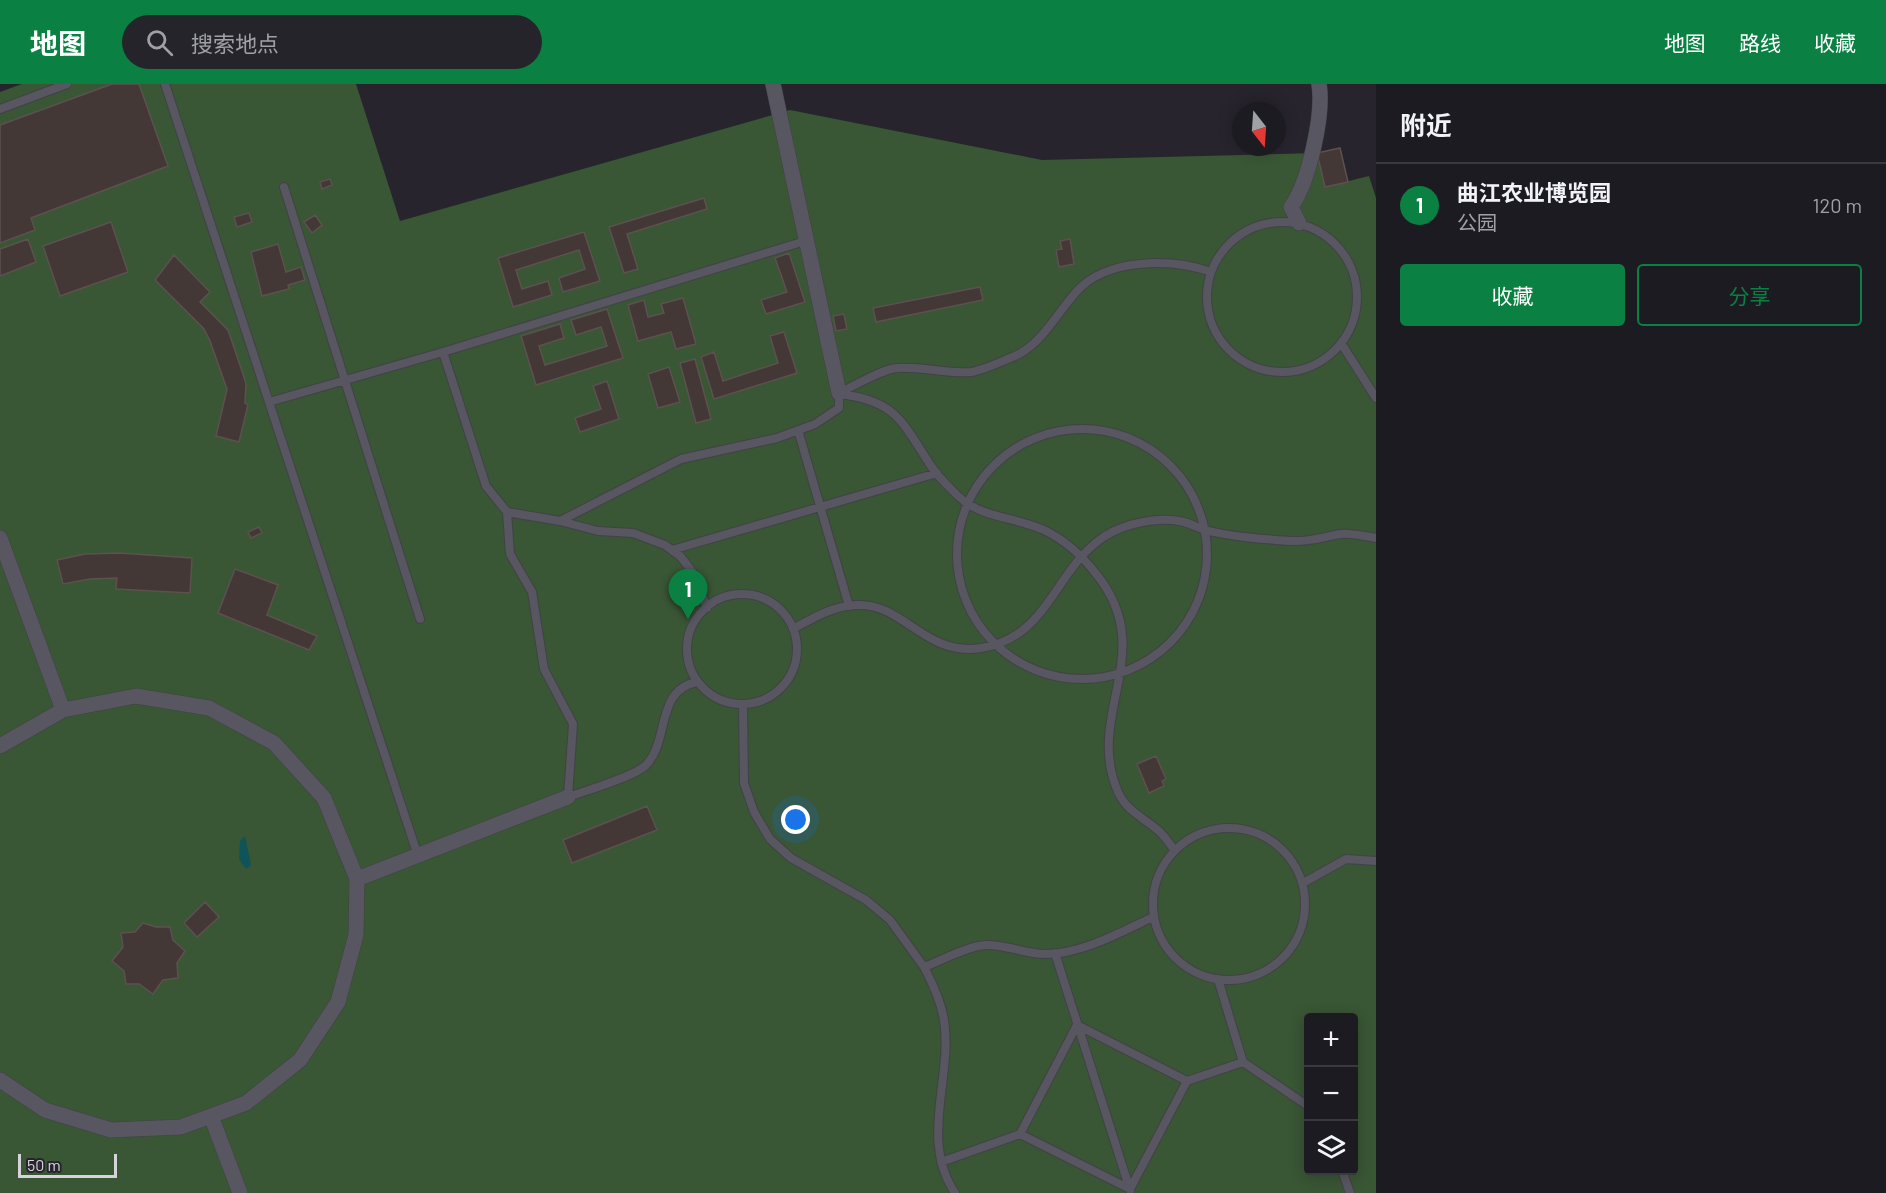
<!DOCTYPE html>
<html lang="zh">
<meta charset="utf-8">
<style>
:root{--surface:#1d1b22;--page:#25242a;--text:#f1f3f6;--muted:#a0a1a5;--line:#3b3940;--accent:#0b8043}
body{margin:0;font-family:Barlow,"Noto Sans SC",sans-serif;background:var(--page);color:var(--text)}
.controls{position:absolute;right:18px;bottom:18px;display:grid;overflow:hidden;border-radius:6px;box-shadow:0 3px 15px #0003}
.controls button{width:54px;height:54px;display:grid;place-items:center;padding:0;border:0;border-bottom:2px solid var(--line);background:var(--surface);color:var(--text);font:30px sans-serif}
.compass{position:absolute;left:1232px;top:18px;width:54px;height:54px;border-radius:50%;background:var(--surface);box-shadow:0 3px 15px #0003;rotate:163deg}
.scale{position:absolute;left:18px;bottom:15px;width:99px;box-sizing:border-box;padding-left:6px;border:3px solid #d6d4da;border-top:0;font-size:16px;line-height:21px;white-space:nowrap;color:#d6d4da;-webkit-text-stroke:4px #27242d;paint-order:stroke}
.you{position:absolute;left:796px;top:736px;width:21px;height:21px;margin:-15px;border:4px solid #fff;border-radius:50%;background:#1a73e8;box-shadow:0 0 0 9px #1a73e833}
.badge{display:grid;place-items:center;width:39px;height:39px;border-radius:50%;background:var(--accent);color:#fff;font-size:20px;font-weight:700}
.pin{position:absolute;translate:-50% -50px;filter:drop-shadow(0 2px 3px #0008)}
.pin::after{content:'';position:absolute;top:32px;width:21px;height:18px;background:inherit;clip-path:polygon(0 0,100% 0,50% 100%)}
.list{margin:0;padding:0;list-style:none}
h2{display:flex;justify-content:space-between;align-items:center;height:78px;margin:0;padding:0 24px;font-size:26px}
h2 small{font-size:20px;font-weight:400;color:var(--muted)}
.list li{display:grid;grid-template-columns:39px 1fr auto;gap:18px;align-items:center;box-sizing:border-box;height:84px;padding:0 24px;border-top:2px solid var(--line)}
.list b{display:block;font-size:22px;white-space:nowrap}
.list p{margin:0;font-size:20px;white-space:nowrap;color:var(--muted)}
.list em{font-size:20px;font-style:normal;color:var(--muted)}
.actions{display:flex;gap:12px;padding:18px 24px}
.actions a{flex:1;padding:14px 0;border:2px solid var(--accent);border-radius:6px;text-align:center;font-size:21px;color:var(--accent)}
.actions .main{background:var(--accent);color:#fff}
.icon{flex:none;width:33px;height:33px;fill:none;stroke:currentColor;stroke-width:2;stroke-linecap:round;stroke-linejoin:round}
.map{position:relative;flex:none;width:1376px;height:1109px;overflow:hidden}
header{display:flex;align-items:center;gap:36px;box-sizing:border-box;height:84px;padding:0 30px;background:var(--accent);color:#fff}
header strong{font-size:28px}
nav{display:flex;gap:33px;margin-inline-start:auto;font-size:21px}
.search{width:420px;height:54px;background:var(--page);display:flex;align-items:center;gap:15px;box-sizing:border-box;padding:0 21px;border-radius:33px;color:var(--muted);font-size:22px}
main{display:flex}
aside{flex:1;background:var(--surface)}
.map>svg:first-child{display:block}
</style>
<header>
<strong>地图</strong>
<div class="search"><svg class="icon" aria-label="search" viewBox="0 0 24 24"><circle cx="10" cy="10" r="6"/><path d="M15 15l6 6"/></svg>搜索地点</div>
<nav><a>地图</a><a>路线</a><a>收藏</a></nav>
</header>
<main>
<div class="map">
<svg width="1376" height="1109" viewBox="0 0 1376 1109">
<rect width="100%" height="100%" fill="#27242d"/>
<path fill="#395635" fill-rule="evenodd" d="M22,0H356L400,137L790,26L1042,76L1317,69L1325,103L1369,92L1376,114V1109H0V8ZM1308,934H1354V1086H1308Z"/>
<path fill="#0e5459" d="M245,752L251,781L246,785L239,775L240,757Z"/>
<path fill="#443837" stroke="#5d514f" stroke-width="1.5" d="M112,0H139L168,82L31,134L35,146L0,159V41Z
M1340,64L1348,98L1325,103L1317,69Z
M330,95L332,101L322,105L320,98Z
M704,114L707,125L627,150L638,185L624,189L609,143Z
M249,129L252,138L237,143L234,133Z
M315,131L322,141L312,149L304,138Z
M111,138L128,188L60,212L43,162Z
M584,148L600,197L563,208L559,194L585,185L579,166L516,186L522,205L548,197L552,211L513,223L498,174Z
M28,155L36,178L0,192V165Z
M1070,155L1074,180L1059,183L1056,166L1062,165L1060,157Z
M278,160L286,188L301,183L305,196L288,201L289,205L262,212L251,168Z
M789,169L805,218L766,230L761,216L787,208L775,174Z
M174,171L210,208L200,218L228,246L243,290L246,300L245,319L248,321L239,358L216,352L227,305L210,257L204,245L155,196Z
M980,203L983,216L876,238L873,224Z
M683,214L696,260L676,265L671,248L638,257L628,221L644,216L648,233L664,229L661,220Z
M607,225L623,274L536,301L521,252L560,240L564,254L539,262L545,281L607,262L601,243L576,251L571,236Z
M844,230L847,245L836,247L833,232Z
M784,248L797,289L714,315L701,273L714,268L723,297L778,279L770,252Z
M695,275L711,335L696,339L680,279Z
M669,283L680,318L658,324L648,290Z
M607,297L619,335L580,348L575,334L601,325L593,302Z
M259,443L262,449L251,454L248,448Z
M120,469L192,474L190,509L116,505L117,494L90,495L63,500L57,476L85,470Z
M235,485L278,501L267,531L317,552L309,566L218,529Z
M1156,672L1166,695L1162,697L1164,702L1149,709L1137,680Z
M647,722L657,746L572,779L563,756Z
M205,818L219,833L197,853L184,839Z
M143,839L156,843H170L173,856L185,867L177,879L178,894L163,896L153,910L139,900H126L124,887L112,877L123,863L121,849L135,848Z"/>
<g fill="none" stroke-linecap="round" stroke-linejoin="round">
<defs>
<path id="lane" d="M165,0L269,318
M0,25L67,0
M284,103L420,535
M1207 213a75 75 0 1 1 150 0a75 75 0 1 1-150 0Z
M1341,259L1376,314
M443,268L486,402L507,428
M840,310C897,317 902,338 931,382C938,393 949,403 958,412C982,435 1018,433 1046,447C1066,457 1084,474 1097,491C1159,569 1084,630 1118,708C1127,728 1145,734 1160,748C1165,753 1170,760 1174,766
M957 470a125 125 0 1 1 250 0a125 125 0 1 1-250 0Z
M798,346L849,522
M560,437L598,447L633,449L665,461L681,473L694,490L707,524
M672,466L937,389
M687 565a55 55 0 1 1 110 0a55 55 0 1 1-110 0Z
M793,545C813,534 833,522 856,521C903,518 925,573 981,564C1050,553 1053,486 1105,452C1126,439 1160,432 1184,438C1192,440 1198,444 1205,446C1232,453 1263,455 1291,457C1309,458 1323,453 1340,450C1351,449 1365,452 1376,454
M697,598C655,606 670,657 646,681C636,692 585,707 568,713L573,640L544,585L532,508L510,470L507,428L560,437L681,375L777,354L815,340L839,324V309C854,302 882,285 897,284C921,282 947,290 971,288C983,286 998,279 1010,274C1040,264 1056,230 1077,207C1107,174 1172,174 1211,188
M743,620L744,699L754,728L770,755L791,774L866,816L890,836L924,883C943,876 965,863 985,861C1005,860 1025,870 1045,870C1082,870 1121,848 1153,833
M1153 820a76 76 0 1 1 152 0a76 76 0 1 1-152 0Z
M418,772L269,318L443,268L805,157
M1303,799L1346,775L1376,777
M1055,869L1130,1106
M924,883C933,900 941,918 944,936C953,994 919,1055 955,1109
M1218,895L1243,978L1308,1022
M1187,997L1077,941L1020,1050L1130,1105L1187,997L1243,978
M941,1078L1020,1050
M1342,1086L1350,1109"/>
<path id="street" d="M773,0L839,309
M1299,139L1291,123C1309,98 1324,30 1319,0
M0,454L63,626
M0,662L63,626L136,612L209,624L274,659L324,714L357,795L356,851L338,918L300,976L246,1019L181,1043L111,1046L45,1026L0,996
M357,795L568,713
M211,1032L240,1109"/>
</defs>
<use href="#lane" stroke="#434148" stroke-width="10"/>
<use href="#street" stroke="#434148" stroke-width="16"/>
<use href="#lane" stroke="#585660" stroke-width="8"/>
<use href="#street" stroke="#585660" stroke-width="15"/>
</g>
</svg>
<div class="controls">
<button>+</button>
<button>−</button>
<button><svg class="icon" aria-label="layers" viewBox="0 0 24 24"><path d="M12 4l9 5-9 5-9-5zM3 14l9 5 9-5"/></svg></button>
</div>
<svg class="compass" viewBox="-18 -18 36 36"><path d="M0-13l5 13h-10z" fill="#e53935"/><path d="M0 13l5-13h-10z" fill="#a0a1a5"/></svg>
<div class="scale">50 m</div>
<div class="you"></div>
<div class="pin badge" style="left:688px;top:535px">1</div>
</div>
<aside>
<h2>附近<small></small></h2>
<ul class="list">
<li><span class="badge">1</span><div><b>曲江农业博览园</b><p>公园</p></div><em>120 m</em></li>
</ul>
<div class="actions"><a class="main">收藏</a><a>分享</a></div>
</aside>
</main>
